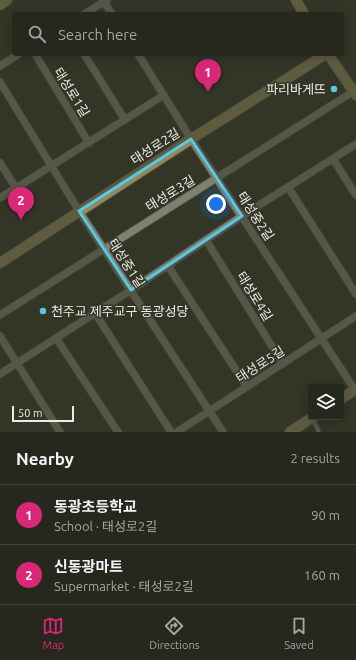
<!DOCTYPE html>
<meta charset="utf-8">
<style>
:root{--surface:#26281d;--page:#32342a;--text:#f1f3f6;--muted:#a4a6a4;--line:#42443b;--accent:#db2777}
body{margin:0;font-family:Ubuntu,"Noto Sans KR",sans-serif;background:var(--page);color:var(--text)}
.controls{position:absolute;right:12px;bottom:12px;display:grid;overflow:hidden;border-radius:4px;box-shadow:0 2px 10px #0003}
.controls button{width:36px;height:36px;display:grid;place-items:center;padding:0;border:0;border-bottom:1px solid var(--line);background:var(--surface);color:var(--text);font:20px sans-serif}
.scale{position:absolute;left:12px;bottom:10px;width:62px;box-sizing:border-box;padding-left:4px;border:2px solid #ebece4;border-top:0;font-size:11px;line-height:14px;white-space:nowrap;color:#ebece4;-webkit-text-stroke:3px #333527;paint-order:stroke}
.you{position:absolute;left:216px;top:204px;width:14px;height:14px;margin:-10px;border:3px solid #fff;border-radius:50%;background:#1a73e8;box-shadow:0 0 0 6px #1a73e833}
.badge{display:grid;place-items:center;width:26px;height:26px;border-radius:50%;background:var(--accent);color:#fff;font-size:13px;font-weight:700}
.pin{position:absolute;translate:-50% -33px;filter:drop-shadow(0 1px 2px #0008)}
.pin::after{content:'';position:absolute;top:21px;width:14px;height:12px;background:inherit;clip-path:polygon(0 0,100% 0,50% 100%)}
.list{margin:0;padding:0;list-style:none}
h2{display:flex;justify-content:space-between;align-items:center;height:52px;margin:0;padding:0 16px;font-size:17px}
h2 small{font-size:13px;font-weight:400;color:var(--muted)}
.list li{display:grid;grid-template-columns:26px 1fr auto;gap:12px;align-items:center;box-sizing:border-box;height:60px;padding:0 16px;border-top:1px solid var(--line)}
.list b{display:block;font-size:15px;white-space:nowrap}
.list p{margin:0;font-size:13px;white-space:nowrap;color:var(--muted)}
.list em{font-size:13px;font-style:normal;color:var(--muted)}
.icon{flex:none;width:22px;height:22px;fill:none;stroke:currentColor;stroke-width:2;stroke-linecap:round;stroke-linejoin:round}
.map{position:relative;flex:none;width:356px;height:432px;overflow:hidden}
.search{position:absolute;background:var(--surface);box-shadow:0 2px 10px #0003;left:12px;right:12px;top:12px;height:44px;display:flex;align-items:center;gap:10px;box-sizing:border-box;padding:0 14px;border-radius:4px;color:var(--muted);font-size:15px}
.sheet{height:172px;background:var(--surface)}
nav{display:flex;justify-content:space-around;align-items:center;box-sizing:border-box;height:56px;border-top:1px solid var(--line);background:var(--surface);font-size:11px;color:var(--muted)}
nav a{display:grid;justify-items:center;gap:2px}
nav .on{color:var(--accent)}
.map>svg:first-child{display:block}
</style>
<div class="map">
<svg width="356" height="432" viewBox="0 0 356 432">
<rect width="100%" height="100%" fill="#333527"/>
<g fill="none" stroke-linecap="round" stroke-linejoin="round">
<defs>
<path id="lane" d="M313,419L319,432"/>
<path id="street" d="M104,2L112,14
M84,14L107,0
M35,54L89,143
M84,54L125,120
M138,54L191,139L355,390
M0,66L19,54
M0,82L79,211L223,432
M333,159L356,195
M0,163L16,188
M288,187L356,294
M0,198L164,95
M206,240L283,364
M168,266L247,387
M95,313L171,432
M0,315L354,91
M0,336L60,432
M56,338L118,432
M0,374L131,290L242,216L356,144
M177,432L356,316"/>
<path id="secondary" d="M296,0L304,14
M0,5L7,0
M328,54L356,95
M0,263L191,139L326,54
M341,399L356,389
M290,432L313,417"/>
</defs>
<use href="#lane" stroke="#515347" stroke-width="5.5"/>
<use href="#street" stroke="#515347" stroke-width="9"/>
<use href="#secondary" stroke="#515347" stroke-width="12"/>
<use href="#lane" stroke="#7e8070" stroke-width="3.5"/>
<use href="#street" stroke="#7e8070" stroke-width="7"/>
<use href="#secondary" stroke="#928a5d" stroke-width="10"/>
</g>
<path d="M0 0H356V432H0ZM191,139L242,216L131,290L79,211Z" fill="#333527" fill-opacity=".55" fill-rule="evenodd"/>
<path fill="none" stroke="#59c8e5" stroke-width="3" stroke-linejoin="round" d="M191,139L242,216L131,290L79,211Z"/>
<g fill="#59c8e5" stroke="#333527" stroke-width="1.5">
<circle cx="334" cy="89" r="4"/>
<circle cx="43" cy="311" r="4"/>
</g>
<g text-anchor="middle" stroke-width="3" stroke-linejoin="round" paint-order="stroke">
<g font-size="13" fill="#ebece4" stroke="#333527" text-anchor="end">
<text x="326" y="94">파리바게뜨</text>
<text x="51" y="316" text-anchor="start">천주교 제주교구 동광성당</text>
</g>
<g font-size="13" fill="#ebece4" stroke="#333527">
<text transform="translate(72 92) rotate(58)" y="5">태성로1길</text>
<text transform="translate(155 146) rotate(-33)" y="5">태성로2길</text>
<text transform="translate(170 193) rotate(-32)" y="5">태성로3길</text>
<text transform="translate(256 216) rotate(57)" y="5">태성중2길</text>
<text transform="translate(127 263) rotate(57)" y="5">태성중1길</text>
<text transform="translate(255 296) rotate(58)" y="5">태성로4길</text>
<text transform="translate(260 364) rotate(-33)" y="5">태성로5길</text>
</g>
</g>
</svg>
<div class="controls">
<button><svg class="icon" aria-label="layers" viewBox="0 0 24 24"><path d="M12 4l9 5-9 5-9-5zM3 14l9 5 9-5"/></svg></button>
</div>
<div class="scale">50 m</div>
<div class="you"></div>
<div class="pin badge" style="left:208px;top:92px">1</div>
<div class="pin badge" style="left:21px;top:220px">2</div>
<div class="search"><svg class="icon" aria-label="search" viewBox="0 0 24 24"><circle cx="10" cy="10" r="6"/><path d="M15 15l6 6"/></svg>Search here</div>
</div>
<section class="sheet">
<h2>Nearby<small>2 results</small></h2>
<ul class="list">
<li><span class="badge">1</span><div><b>동광초등학교</b><p>School · 태성로2길</p></div><em>90 m</em></li>
<li><span class="badge">2</span><div><b>신동광마트</b><p>Supermarket · 태성로2길</p></div><em>160 m</em></li>
</ul>
</section>
<nav>
<a class="on"><svg class="icon" aria-label="map" viewBox="0 0 24 24"><path d="M3 6l6-2 6 2 6-2v14l-6 2-6-2-6 2zM9 4v14M15 6v14"/></svg>Map</a>
<a><svg class="icon" aria-label="directions" viewBox="0 0 24 24"><path d="M12 3l9 9-9 9-9-9zM9 14v-3h6M13 9l2 2-2 2"/></svg>Directions</a>
<a><svg class="icon" aria-label="saved" viewBox="0 0 24 24"><path d="M7 4h10v16l-5-4-5 4z"/></svg>Saved</a>
</nav>
